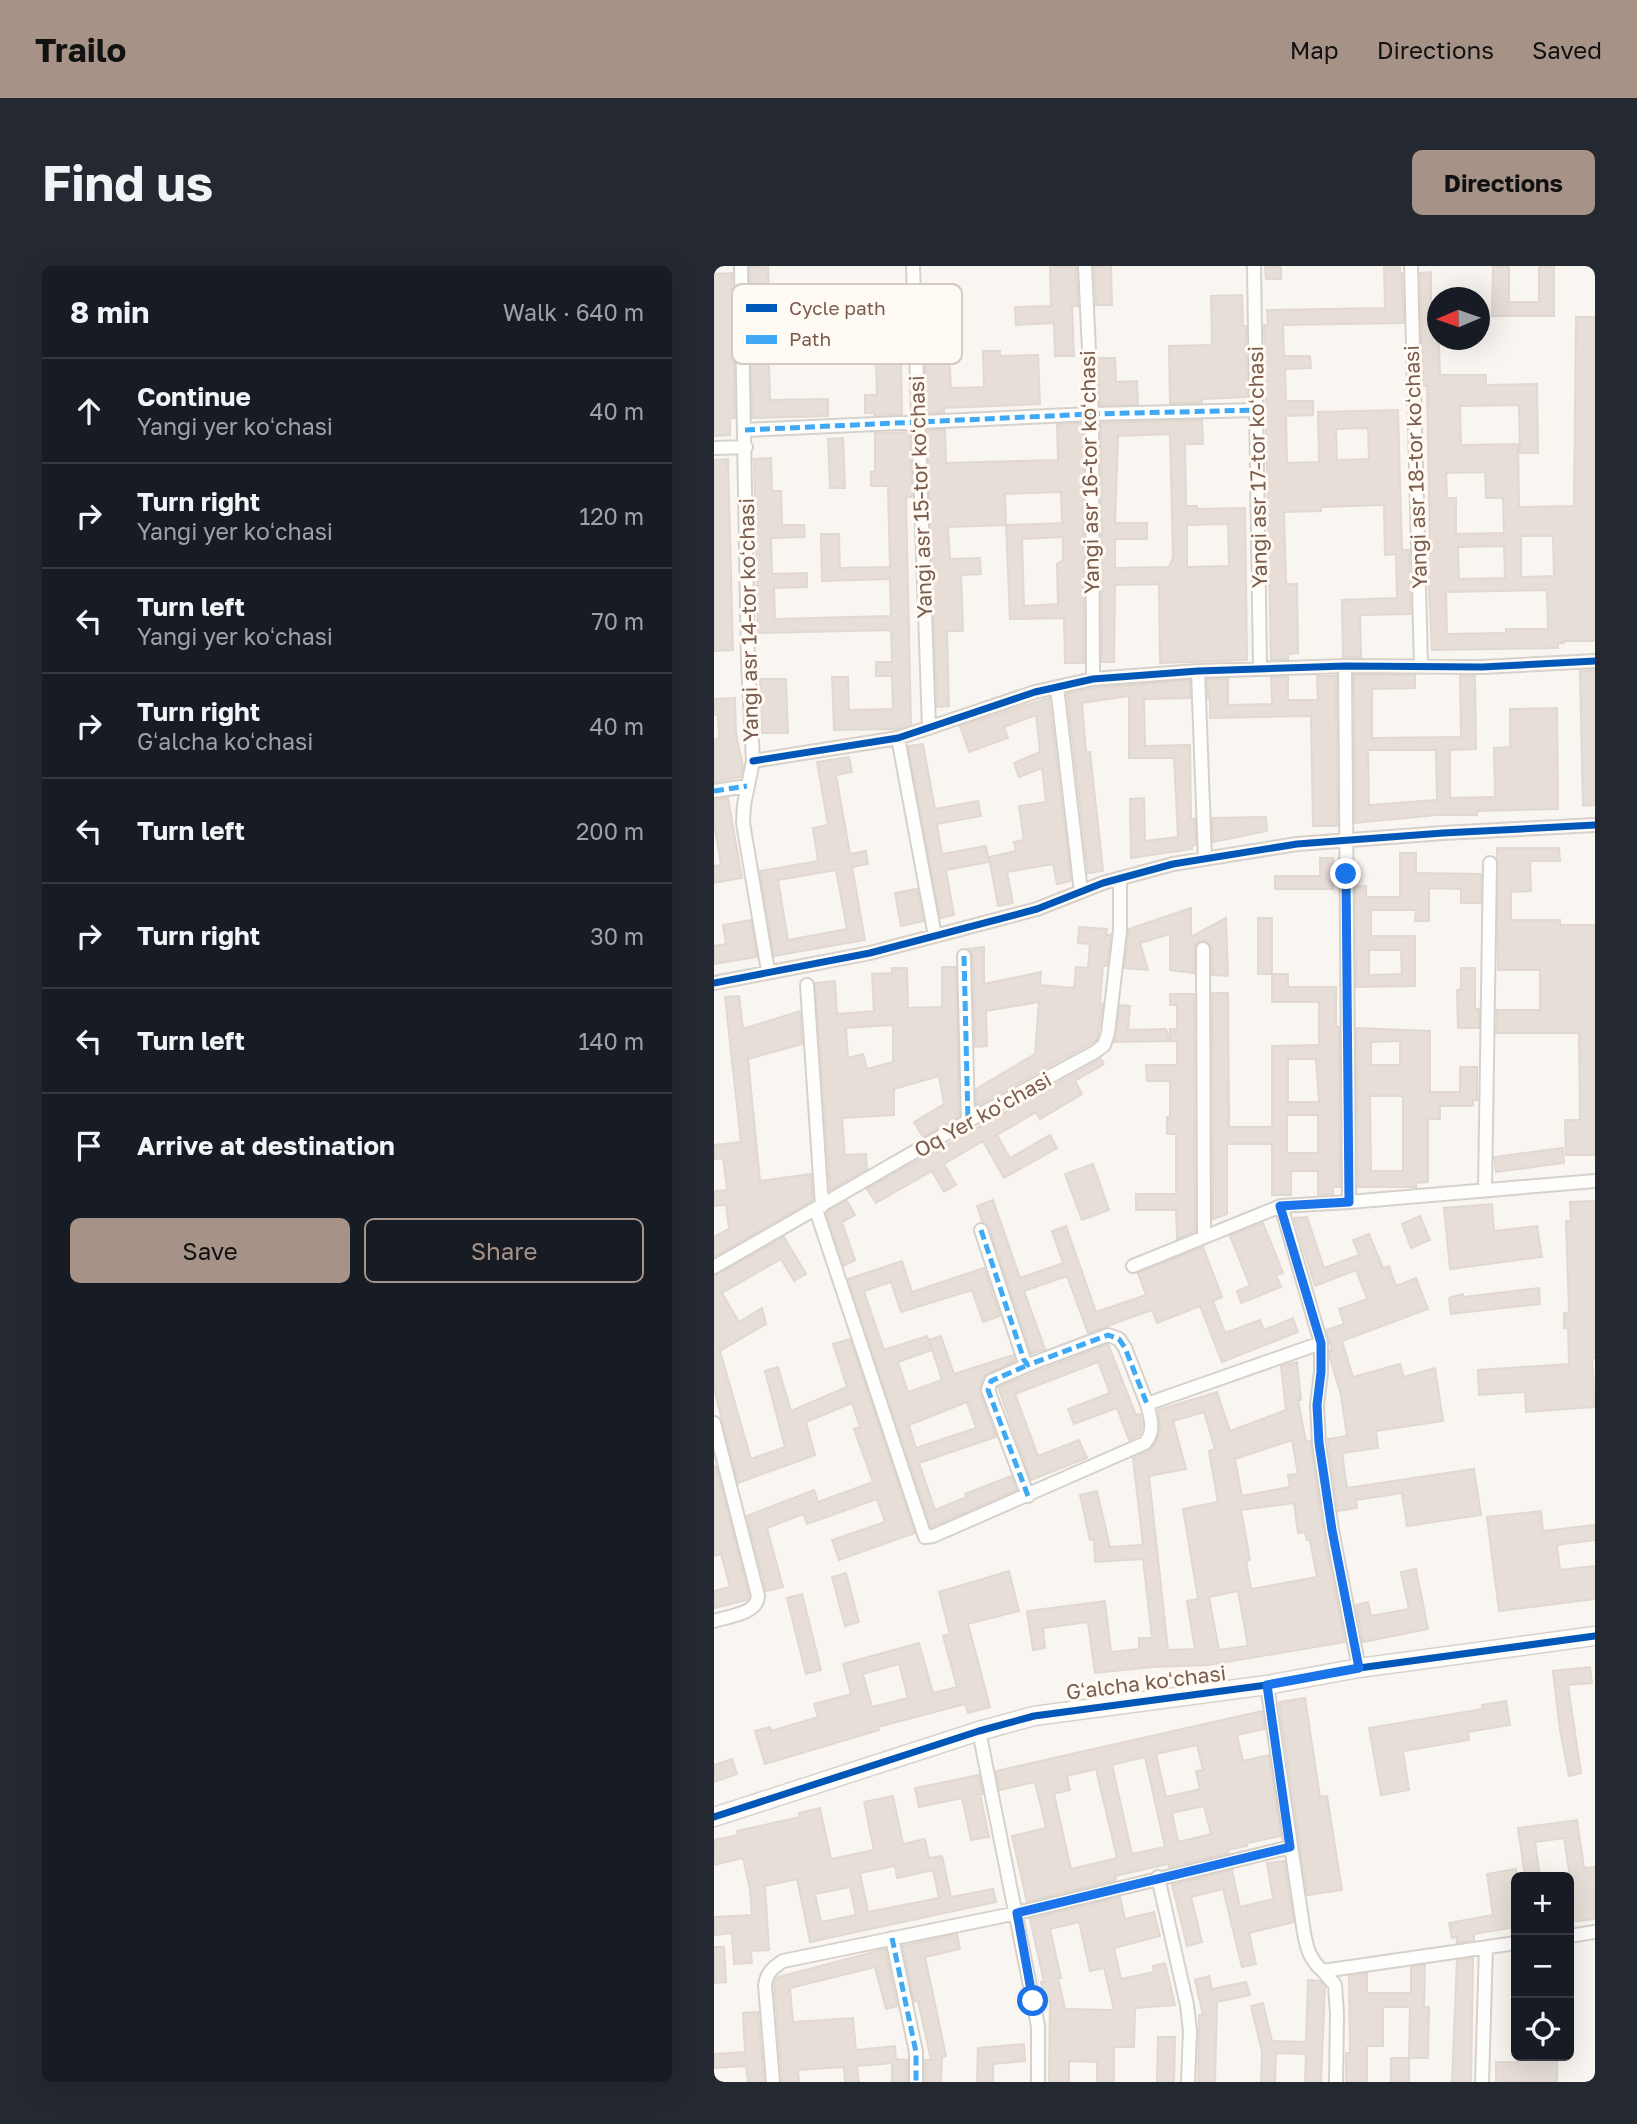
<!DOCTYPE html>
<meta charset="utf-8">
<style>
:root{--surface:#171b24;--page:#242831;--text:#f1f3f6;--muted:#9ea1a6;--line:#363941;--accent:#a69286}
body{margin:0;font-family:"Golos Text",sans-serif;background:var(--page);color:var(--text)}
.controls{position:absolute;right:21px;bottom:21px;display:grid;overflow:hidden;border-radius:10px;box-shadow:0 7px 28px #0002}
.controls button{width:63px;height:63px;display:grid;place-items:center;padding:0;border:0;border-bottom:2px solid var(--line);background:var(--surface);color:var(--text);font:35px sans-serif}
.compass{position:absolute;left:713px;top:21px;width:63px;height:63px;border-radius:50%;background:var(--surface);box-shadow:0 7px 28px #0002;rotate:268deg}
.stop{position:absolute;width:21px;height:21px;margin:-16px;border:5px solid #1a73e8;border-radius:50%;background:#fff}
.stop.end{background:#1a73e8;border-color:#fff;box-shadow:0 2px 7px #0008}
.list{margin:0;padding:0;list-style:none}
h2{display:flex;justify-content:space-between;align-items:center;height:91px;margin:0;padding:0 28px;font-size:30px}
h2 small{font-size:23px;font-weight:400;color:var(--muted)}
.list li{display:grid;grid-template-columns:46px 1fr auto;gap:21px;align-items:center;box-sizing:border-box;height:105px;padding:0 28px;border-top:2px solid var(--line)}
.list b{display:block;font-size:26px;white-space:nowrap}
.list p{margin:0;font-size:23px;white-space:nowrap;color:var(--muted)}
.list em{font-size:23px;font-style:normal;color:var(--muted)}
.actions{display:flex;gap:14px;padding:21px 28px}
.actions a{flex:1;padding:16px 0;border:2px solid var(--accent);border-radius:10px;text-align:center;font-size:24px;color:var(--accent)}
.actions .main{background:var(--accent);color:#111}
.icon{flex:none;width:38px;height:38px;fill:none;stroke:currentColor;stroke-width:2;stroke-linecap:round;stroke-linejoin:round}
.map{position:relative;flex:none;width:881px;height:1816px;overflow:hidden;border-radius:10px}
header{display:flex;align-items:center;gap:42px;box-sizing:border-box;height:98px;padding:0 35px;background:var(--accent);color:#111}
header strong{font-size:33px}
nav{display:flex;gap:38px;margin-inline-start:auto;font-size:24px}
.intro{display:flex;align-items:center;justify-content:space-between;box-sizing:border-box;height:168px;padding:0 42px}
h1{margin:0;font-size:49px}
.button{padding:18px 32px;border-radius:10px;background:var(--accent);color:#111;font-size:24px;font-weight:700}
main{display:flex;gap:42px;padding:0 42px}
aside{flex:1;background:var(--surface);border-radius:10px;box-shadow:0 7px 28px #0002}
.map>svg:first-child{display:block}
</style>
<header>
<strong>Trailo</strong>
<nav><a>Map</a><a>Directions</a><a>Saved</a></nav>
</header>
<div class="intro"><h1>Find us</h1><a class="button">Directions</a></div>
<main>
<aside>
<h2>8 min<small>Walk · 640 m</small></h2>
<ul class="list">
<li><svg class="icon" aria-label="ahead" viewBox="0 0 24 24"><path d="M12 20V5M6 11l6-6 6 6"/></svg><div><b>Continue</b><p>Yangi yer koʻchasi</p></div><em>40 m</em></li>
<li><svg class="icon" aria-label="right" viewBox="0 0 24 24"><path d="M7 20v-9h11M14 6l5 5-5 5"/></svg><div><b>Turn right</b><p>Yangi yer koʻchasi</p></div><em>120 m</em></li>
<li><svg class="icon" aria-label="left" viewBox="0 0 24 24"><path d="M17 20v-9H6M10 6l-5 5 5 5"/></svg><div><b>Turn left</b><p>Yangi yer koʻchasi</p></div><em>70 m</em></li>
<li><svg class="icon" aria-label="right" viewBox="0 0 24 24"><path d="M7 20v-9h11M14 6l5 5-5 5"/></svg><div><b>Turn right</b><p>Gʻalcha koʻchasi</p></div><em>40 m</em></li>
<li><svg class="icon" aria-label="left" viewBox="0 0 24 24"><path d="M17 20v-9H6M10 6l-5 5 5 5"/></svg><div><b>Turn left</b></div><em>200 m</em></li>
<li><svg class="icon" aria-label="right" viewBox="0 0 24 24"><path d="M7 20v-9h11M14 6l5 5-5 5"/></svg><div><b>Turn right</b></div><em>30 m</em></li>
<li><svg class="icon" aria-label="left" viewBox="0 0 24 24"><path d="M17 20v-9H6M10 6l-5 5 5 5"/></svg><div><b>Turn left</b></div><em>140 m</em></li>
<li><svg class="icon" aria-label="arrive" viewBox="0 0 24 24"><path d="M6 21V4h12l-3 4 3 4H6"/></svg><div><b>Arrive at destination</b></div></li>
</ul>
<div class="actions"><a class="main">Save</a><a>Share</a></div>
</aside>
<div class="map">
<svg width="881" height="1816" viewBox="0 0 881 1816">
<rect width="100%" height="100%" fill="#f9f5f0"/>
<path fill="#e6ded7" stroke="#e2d8d2" stroke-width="2" fill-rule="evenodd" d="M36,0H54L55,39H72V53L88,52V68H54L56,134L114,133V150L38,152Z
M336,0H362L364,40H358L360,90H341L340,57L302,59L301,41L337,40Z
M380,0H397L398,39H382Z
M551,0H567V13H552Z
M670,0H686V7H688L690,57L569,59L570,90H596L597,102L571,103L572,135H599V149L572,150L573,197L605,196L604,146L684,144L688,284H695L697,348L646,349L647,391H629L628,334L683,332L682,288L671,289L670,239L607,241V245L570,246L572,318H583L584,387L574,388V393L557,394L550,59H554L553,44L671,42ZM654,162L655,193L623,194L622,163Z
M779,0H795V36H825V0H840V50H778Z
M717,6V50H724L726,109H772V119L823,118L824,187H806L805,139L746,140L747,179L804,178L805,241L860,240L862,51H881V375H850V377H844V382L718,384L713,284L716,283L713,120H709L706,7ZM771,206L772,232H789L790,267L742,268V232H733L732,207ZM807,270H839L840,310L807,311ZM790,280L791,312L745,313L744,281ZM833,324L834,363H792V367L733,368L732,326Z
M18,7L21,152L16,153V169L0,170V8Z
M528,29L529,60H532L533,131L488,133V137H456L455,80L498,79L497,30Z
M169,44H186L188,148L160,149V147H151V129H163L162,95L170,94Z
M209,44H225L226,87L235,86L237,122L270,121L269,85H286V90L324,89L326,138L230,142V146L213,147Z
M384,92H401L402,116L423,115L424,138L386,139Z
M488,154L489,178H471L472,240H483V243L531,242L533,394L446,397L445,318L401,319L400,396H388L387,157ZM456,168L459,291L455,301L401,302V273H433V257H401L404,170ZM514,258L515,300L473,301V259Z
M369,157L370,397H351L350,352L296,353L292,259L234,261L236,293L266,292L267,308L247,309L249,365H233L235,440L223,441L213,164H231L232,197L344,194L343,158ZM347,226L348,257L292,259L291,228ZM349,271V294L343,298L344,338L310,340L308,273Z
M196,166L198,231H192L197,459L184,463L120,464L118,411H134L135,444L179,443L178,410H162V396H178L177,364L44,367L40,193L57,192L58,225H67L68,259H90L91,271L57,272L58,308L93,307V321L60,322L61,353L177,350L176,313L108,315L107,268H125L126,302L176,301L174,220H157V206H161V167Z
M129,172L131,222H116L114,173Z
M14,193L19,384L0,385V194Z
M881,404V539L869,540L866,405Z
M640,409H701V422L658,423V472L747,471L746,410H761L762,483L736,484V532L781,531L780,482L796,481V443L843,442L844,543L763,545V549H723L641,557ZM654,484H722L723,534L655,539Z
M603,410H622L623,560H599L597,450L496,452V432H494L493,413H514V439L558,438L557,411H574V434H604Z
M46,413H72L74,467H48Z
M476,414V432L430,433L431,480L476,479L477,553H481L482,579L478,580V583L417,592L416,533L430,532L431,575L464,571L460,492H415V430L368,437L372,486H376L389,605L374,607L353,428L380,422Z
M21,432L22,468L29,500L27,511L0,516V474L5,472L4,449H0V433Z
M335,432L357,615L343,618L339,598L293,606L299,637L284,640L275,591L302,585L300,576L310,574L305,540L332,536L328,502L305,511L300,497L326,486L322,449L290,461L294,472L255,486L246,460Z
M209,478L221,543L264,535L267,550L223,558L228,588L272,580L275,596L232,604L240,649L226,652L194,480Z
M135,491L138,506L122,509L136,588L152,585L154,598L138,601L151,674L60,690L46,605L104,595L99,562L114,559L103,496ZM122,604L133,663L74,674L64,614Z
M14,532L28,612L0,617V600L7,599L0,556V534Z
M552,551L553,565L499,576L498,552Z
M783,582H845L846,595H816L817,625L797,626V654H846V659H881V889H852L851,854H866L865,767H782L783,744H826V704H784Z
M686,587H702V607L767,608V637H747V623L715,622V655H701L702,644H657V670H701V720L642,721L641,620H652V631H686ZM655,684H687L688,708L655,709Z
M606,592H619V623H561V610H606Z
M203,623L209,655L187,660L181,627Z
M477,642V671L512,652L514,710L498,709V682L494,676L490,674L481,679L480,707L456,704V668L426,677L434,704L410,702L415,663Z
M544,652H558V708H544Z
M37,654L43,691L0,698V680L12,678L9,659Z
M365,661L393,663L392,670L397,668L393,700H389L386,737L389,738L383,774L262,840V823L321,788L325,736L272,745L273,780L261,781L259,690L254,683L270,681V718L327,706L326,719L360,722L362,701L374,702L376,678L364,677Z
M228,701H242L245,850L209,871L200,856L230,838L225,810L180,823V849L128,852L131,889L152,888L153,903L116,924L101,717L121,715L123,748L160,745L158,708L178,707V702H193L194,742L228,741ZM179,759V796L153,803L149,788L134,792L132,762Z
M747,702H761V743H765V762H744L743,724L747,723Z
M558,708H574V721H622V761H625L626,921H619V928L604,929V905H577V929H558V878H513V948L499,953L498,727H514L515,861H558V780L605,779V736H558ZM574,793H602L605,836H574ZM573,849H604V887H573Z
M456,728H480L481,965L463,973L462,944H422V928H462V868H453V851H456V815H433L432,799H463V775L400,776L406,739L416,740L414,764L452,763L456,775V763H463V739H456Z
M25,730L29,763L86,745L88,778L34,793L46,915L97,908L99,934L0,991V971L15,963L12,939L0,940V925L13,924L9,892L0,893V879L27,876L11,731Z
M642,762L716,765V826H746V801H763V834H759V840H726V853H714V916L702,917V921H644ZM686,775V799H657V776ZM656,830H689V905H657Z
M387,793L390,798L361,815L368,828L326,853L322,846L283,869L296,892L336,869L343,882L290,912L269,875L230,898L242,919L230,926L218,905L162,937L153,923Z
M849,882L850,897L782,906L780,891Z
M379,898L395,944L368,954L351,908Z
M279,934L306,1012L349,997L338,965L352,960L382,1046L432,1029L424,1007L489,981L508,1031L499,1035L511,1067L546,1054L550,1064L579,1052L584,1066L508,1096L486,1040L443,1057L438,1044L374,1067L353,1010L310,1025L331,1083L317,1088L275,961L268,955L263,940Z
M133,935L141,949L128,956L141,994L130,1000L112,947Z
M881,935V1092H878L881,1141L812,1146L811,1126L765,1129L764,1104L855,1098L854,1062H850V1047H855L852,955H857L856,936Z
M778,938L780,965L823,960L828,991L736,1003L730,942Z
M706,950L716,974L697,982L688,958Z
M593,951L610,1002L645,989L639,974L655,968L669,1002L675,1000L682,1020L702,1012L714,1043L628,1075L639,1111L686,1098L690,1111L721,1102L729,1155L662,1165L664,1182L628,1187L633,1222L760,1203L767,1249L693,1260L688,1227L642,1234L643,1242L624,1245L614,1173L633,1170L627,1129L616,1092V1084H618L612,1064L630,1058L625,1043L653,1033L642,1004L601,1020L580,952Z
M549,957L569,1007L562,1009L567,1021L527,1037L523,1025L536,1020L516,970Z
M70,971L92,1008L80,1015L67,993L8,1027L25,1056L48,1042L52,1058L6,1085L37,1193L71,1181L51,1105L64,1101L77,1145L133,1121L119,1078L136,1073L201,1267L125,1294L118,1274L171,1256L163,1233L93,1258L89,1248L53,1262L69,1321L52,1325L33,1250L100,1224L104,1236L159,1216L140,1163L146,1161L138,1137L92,1156L101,1189L24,1217L0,1123V1010Z
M188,995L198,1026L270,1002L286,1050L269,1056L258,1024L187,1046L177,1016L150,1025L170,1084L213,1070L218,1084L184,1096L194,1126L228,1114L215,1074L227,1070L240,1108L299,1089L301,1095L271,1109L266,1121V1127L282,1171L205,1197L221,1244L253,1231L251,1228L297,1210L302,1224L217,1261L134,1013ZM253,1136L262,1162L202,1182L195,1159Z
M825,1022L826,1038L737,1048L735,1032L749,1028V1031Z
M394,1078L422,1149L426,1148L428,1159L426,1168L415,1174L403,1142L360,1158L354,1143L396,1127L384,1096L301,1128L324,1190L365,1174L373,1192L317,1214L284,1121Z
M583,1096L587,1134H584L592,1176L596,1175L609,1265L631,1376L495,1399L439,1401L381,1407L374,1356L329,1362L331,1382L319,1384L313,1345L391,1335L397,1386L425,1383V1372H438L429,1293L381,1296L380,1273L376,1274L366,1229L383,1225L396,1281L429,1279L419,1192L435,1185L442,1176L446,1164L444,1144L503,1126L516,1165L572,1144L567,1100ZM490,1146L501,1183L495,1185L504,1236L469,1243L484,1333L473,1335L481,1383L454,1384L435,1210L472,1203L459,1155ZM578,1174L584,1208L574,1209L576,1221L528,1230L521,1193ZM580,1237L584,1267L591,1266L593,1274H596L603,1311L537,1323L532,1295L536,1294L527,1244ZM524,1325L534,1380L505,1384L495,1331Z
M0,1200H2L35,1330L33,1334L0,1342V1325L16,1321L7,1288L0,1290Z
M827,1245L829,1265L881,1259V1274L843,1279L846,1304L881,1300V1333L785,1345L773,1251Z
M702,1303L714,1363L649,1376L642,1339L654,1336L657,1350L695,1343L687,1306Z
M295,1305L305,1345L254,1358L276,1441L254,1447L251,1438L164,1461L165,1464L51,1498L41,1465L56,1461L57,1465L104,1451L100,1438L137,1428L129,1398L205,1377L219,1427L243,1421L229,1370L236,1368L225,1326ZM185,1398L194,1432L158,1441L149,1408Z
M132,1307L145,1356L131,1360L118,1311Z
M88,1328L107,1404L92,1408L73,1332Z
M876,1401L878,1417L854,1419L867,1507L855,1510L846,1464L839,1405Z
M591,1432L606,1531L613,1530L628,1624L593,1629L565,1436Z
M792,1435L796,1459L754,1466L755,1474L689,1485L695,1524L667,1529L655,1462L769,1443L768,1439Z
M548,1445L551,1463L523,1469L529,1495L555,1489L567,1570L533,1577V1580L514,1584V1587L455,1601L454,1598L401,1610L402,1614L313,1636L298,1570L332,1562L321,1516L286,1524L282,1505ZM483,1479L489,1504L482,1505L486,1523L452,1531L442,1488ZM431,1491L451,1581L418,1588L398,1499ZM382,1503L403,1592L357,1603L340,1528L356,1524L353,1510ZM490,1540L497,1568L464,1576L458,1547Z
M18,1493L23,1508L0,1516V1499Z
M265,1509L269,1528H266L275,1571L257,1574L248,1532L205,1541L201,1522Z
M179,1530L189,1578L211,1573L215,1592L228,1590L237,1631L279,1623L282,1636L96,1676L83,1613L51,1620L55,1684L37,1685L38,1697L20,1698L18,1667L0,1669V1651L38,1649L36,1624L29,1592L0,1599V1574L24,1569L23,1565L86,1551L85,1547L106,1542L117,1593L160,1584L150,1536ZM181,1600L183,1612L219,1604L225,1632L154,1646L146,1607ZM136,1621L142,1649L107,1656L101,1628Z
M863,1554L870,1602L881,1601V1653L855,1656V1604L850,1572L821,1576L826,1611H811L804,1562Z
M570,1595L580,1656L535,1667L542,1698L528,1701L509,1623L477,1631L488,1676L473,1680L458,1619L518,1604L526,1641L559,1633L553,1597Z
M802,1603V1661L760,1668V1674L743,1677V1671L738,1672L735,1657L779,1649L773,1608Z
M406,1631L411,1653L440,1646L446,1670L400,1682L407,1713L440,1706L439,1700L451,1697L461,1739L421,1742L420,1781H400V1816H383V1796L355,1795V1816H335L336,1734L331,1735L327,1716H330L316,1653ZM365,1656L376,1705L390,1702L400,1744L351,1743L344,1712H347L336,1663Z
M243,1668L246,1683L211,1691L232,1790L228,1791L227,1816H211V1794H217L204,1735L200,1736L189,1680Z
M0,1681H10L12,1716L0,1717Z
M171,1683L183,1740L172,1743L161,1701L76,1722L79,1756L139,1752L142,1784L181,1780L182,1793L193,1794V1816H178V1797L143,1800L145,1816H131L130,1801L84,1804L85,1816H68L60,1717L64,1711Z
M759,1692L757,1816H738L743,1694Z
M711,1699L710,1741H715L714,1792H695L696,1741H669V1780H653V1816H632V1787H636L635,1710L653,1707V1727H697V1701Z
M495,1710L498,1723L532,1716L536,1729L503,1736L501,1816H484L485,1749H489L481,1714Z
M594,1714L606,1715L611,1720L607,1816H591L592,1788L562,1787L561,1816H547L548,1786L537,1740L549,1737L558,1775L592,1776Z
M44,1746L50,1816H34L32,1800L0,1802V1788L31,1786L29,1747Z
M444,1771H461L460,1816H443Z
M310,1778L311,1795L279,1798V1816H263L264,1782Z
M810,1790H843V1816H782V1796H802Z
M677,1792H695V1816H677Z"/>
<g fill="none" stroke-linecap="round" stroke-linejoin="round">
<defs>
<path id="street" d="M27,0L34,396L39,495L30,539L29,557L54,705
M199,0L215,462
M371,0L378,148L379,413
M540,0L546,402
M697,0L707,401
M31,164L378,148L543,144
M0,182L32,181
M631,400L635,936
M484,405L491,593
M343,421L367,626
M184,472L221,670
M39,495L184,472L321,426L379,413L484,405L631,400L768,401L881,395
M0,525L33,520
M489,683L490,971
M250,690L254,855
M0,717L156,687L323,643L389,617L459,598L583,578L729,567L881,559
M93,719L108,940
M771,924L776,597
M567,940L607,1077V1106L603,1139L605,1177L618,1264L645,1402
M102,944L211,1271L219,1270L431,1177C441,1165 437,1153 433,1138L607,1077
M267,964L310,1094L314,1099L394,1069L405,1073L411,1082L433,1138
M419,1000L567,940L635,936L881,915
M0,1001L254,855L381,786L390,779L394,767L406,665V612
M0,1157L44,1330C43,1348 15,1350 0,1355
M314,1230L274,1124L277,1115L314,1099
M553,1419L590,1667C593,1683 596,1694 609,1705L802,1677
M265,1465L324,1760V1816
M444,1611L473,1739L476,1765L474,1816
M855,1670L881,1666
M178,1672L202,1786V1816
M609,1705L621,1719L623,1748L622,1816
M59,1816L51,1719C53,1707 58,1702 69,1695L303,1647L577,1581
M768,1816L772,1681"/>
<path id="secondary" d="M0,1551L265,1465L320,1450L553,1419L645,1402L881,1370"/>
</defs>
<use href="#street" stroke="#d7d1cb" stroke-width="16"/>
<use href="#secondary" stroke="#d9d2cb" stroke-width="21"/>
<use href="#street" stroke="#fefefd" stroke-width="12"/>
<use href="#secondary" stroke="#fefefd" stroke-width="18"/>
<path stroke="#3fa9f5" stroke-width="5" stroke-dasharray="10 5" stroke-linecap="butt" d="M31,164L378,148L543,144
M0,525L33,520
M250,690L254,855
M267,964L310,1094L314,1099L394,1069L405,1073L411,1082L433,1138
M314,1230L274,1124L277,1115L314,1099
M178,1672L202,1786V1816"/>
<defs>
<path id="cycleway" d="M39,495L184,472L321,426L379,413L484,405L631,400L768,401L881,395
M0,717L156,687L323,643L389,617L459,598L583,578L729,567L881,559
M0,1551L265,1465L320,1450L553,1419L645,1402L881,1370"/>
</defs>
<use href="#cycleway" stroke="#fffaf3" stroke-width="11"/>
<use href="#cycleway" stroke="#0057b8" stroke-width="7"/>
</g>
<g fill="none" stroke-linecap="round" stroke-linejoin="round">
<path stroke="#1a73e8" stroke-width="9" d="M319,1735L303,1647L576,1581L553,1419L645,1402L618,1264L605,1177L603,1139L607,1106V1077L566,940L635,936L632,608"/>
</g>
<g text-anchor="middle" stroke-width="6" stroke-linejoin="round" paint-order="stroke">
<g font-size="21" fill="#7a5c4d" stroke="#fffaf3">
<text transform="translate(544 201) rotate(-91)" y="7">Yangi asr 17-tor koʻchasi</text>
<text transform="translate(702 201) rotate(-92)" y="7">Yangi asr 18-tor koʻchasi</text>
<text transform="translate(376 206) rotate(-91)" y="7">Yangi asr 16-tor koʻchasi</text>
<text transform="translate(207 231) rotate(-92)" y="7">Yangi asr 15-tor koʻchasi</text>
<text transform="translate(35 354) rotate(-91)" y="7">Yangi asr 14-tor koʻchasi</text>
<text transform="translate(269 849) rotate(-29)" y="7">Oq Yer koʻchasi</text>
<text transform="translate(432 1417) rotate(-7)" y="7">Gʻalcha koʻchasi</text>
</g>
</g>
<rect x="18" y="18" width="230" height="80" rx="10" fill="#fffaf3" stroke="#d7cbc1" stroke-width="2"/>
<rect x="32" y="38" width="31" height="8" fill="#0057b8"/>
<rect x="32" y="69" width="31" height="9" fill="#3fa9f5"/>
<g font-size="19" fill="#7a5c4d">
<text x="75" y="49">Cycle path</text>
<text x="75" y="80">Path</text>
</g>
</svg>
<div class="controls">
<button>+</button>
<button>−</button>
<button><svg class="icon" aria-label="locate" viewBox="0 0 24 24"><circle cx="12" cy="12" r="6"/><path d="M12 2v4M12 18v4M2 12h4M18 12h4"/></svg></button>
</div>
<svg class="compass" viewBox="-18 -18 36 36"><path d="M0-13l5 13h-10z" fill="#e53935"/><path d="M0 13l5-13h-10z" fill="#9ea1a6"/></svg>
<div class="stop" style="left:319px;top:1735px"></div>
<div class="stop end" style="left:632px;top:608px"></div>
</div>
</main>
